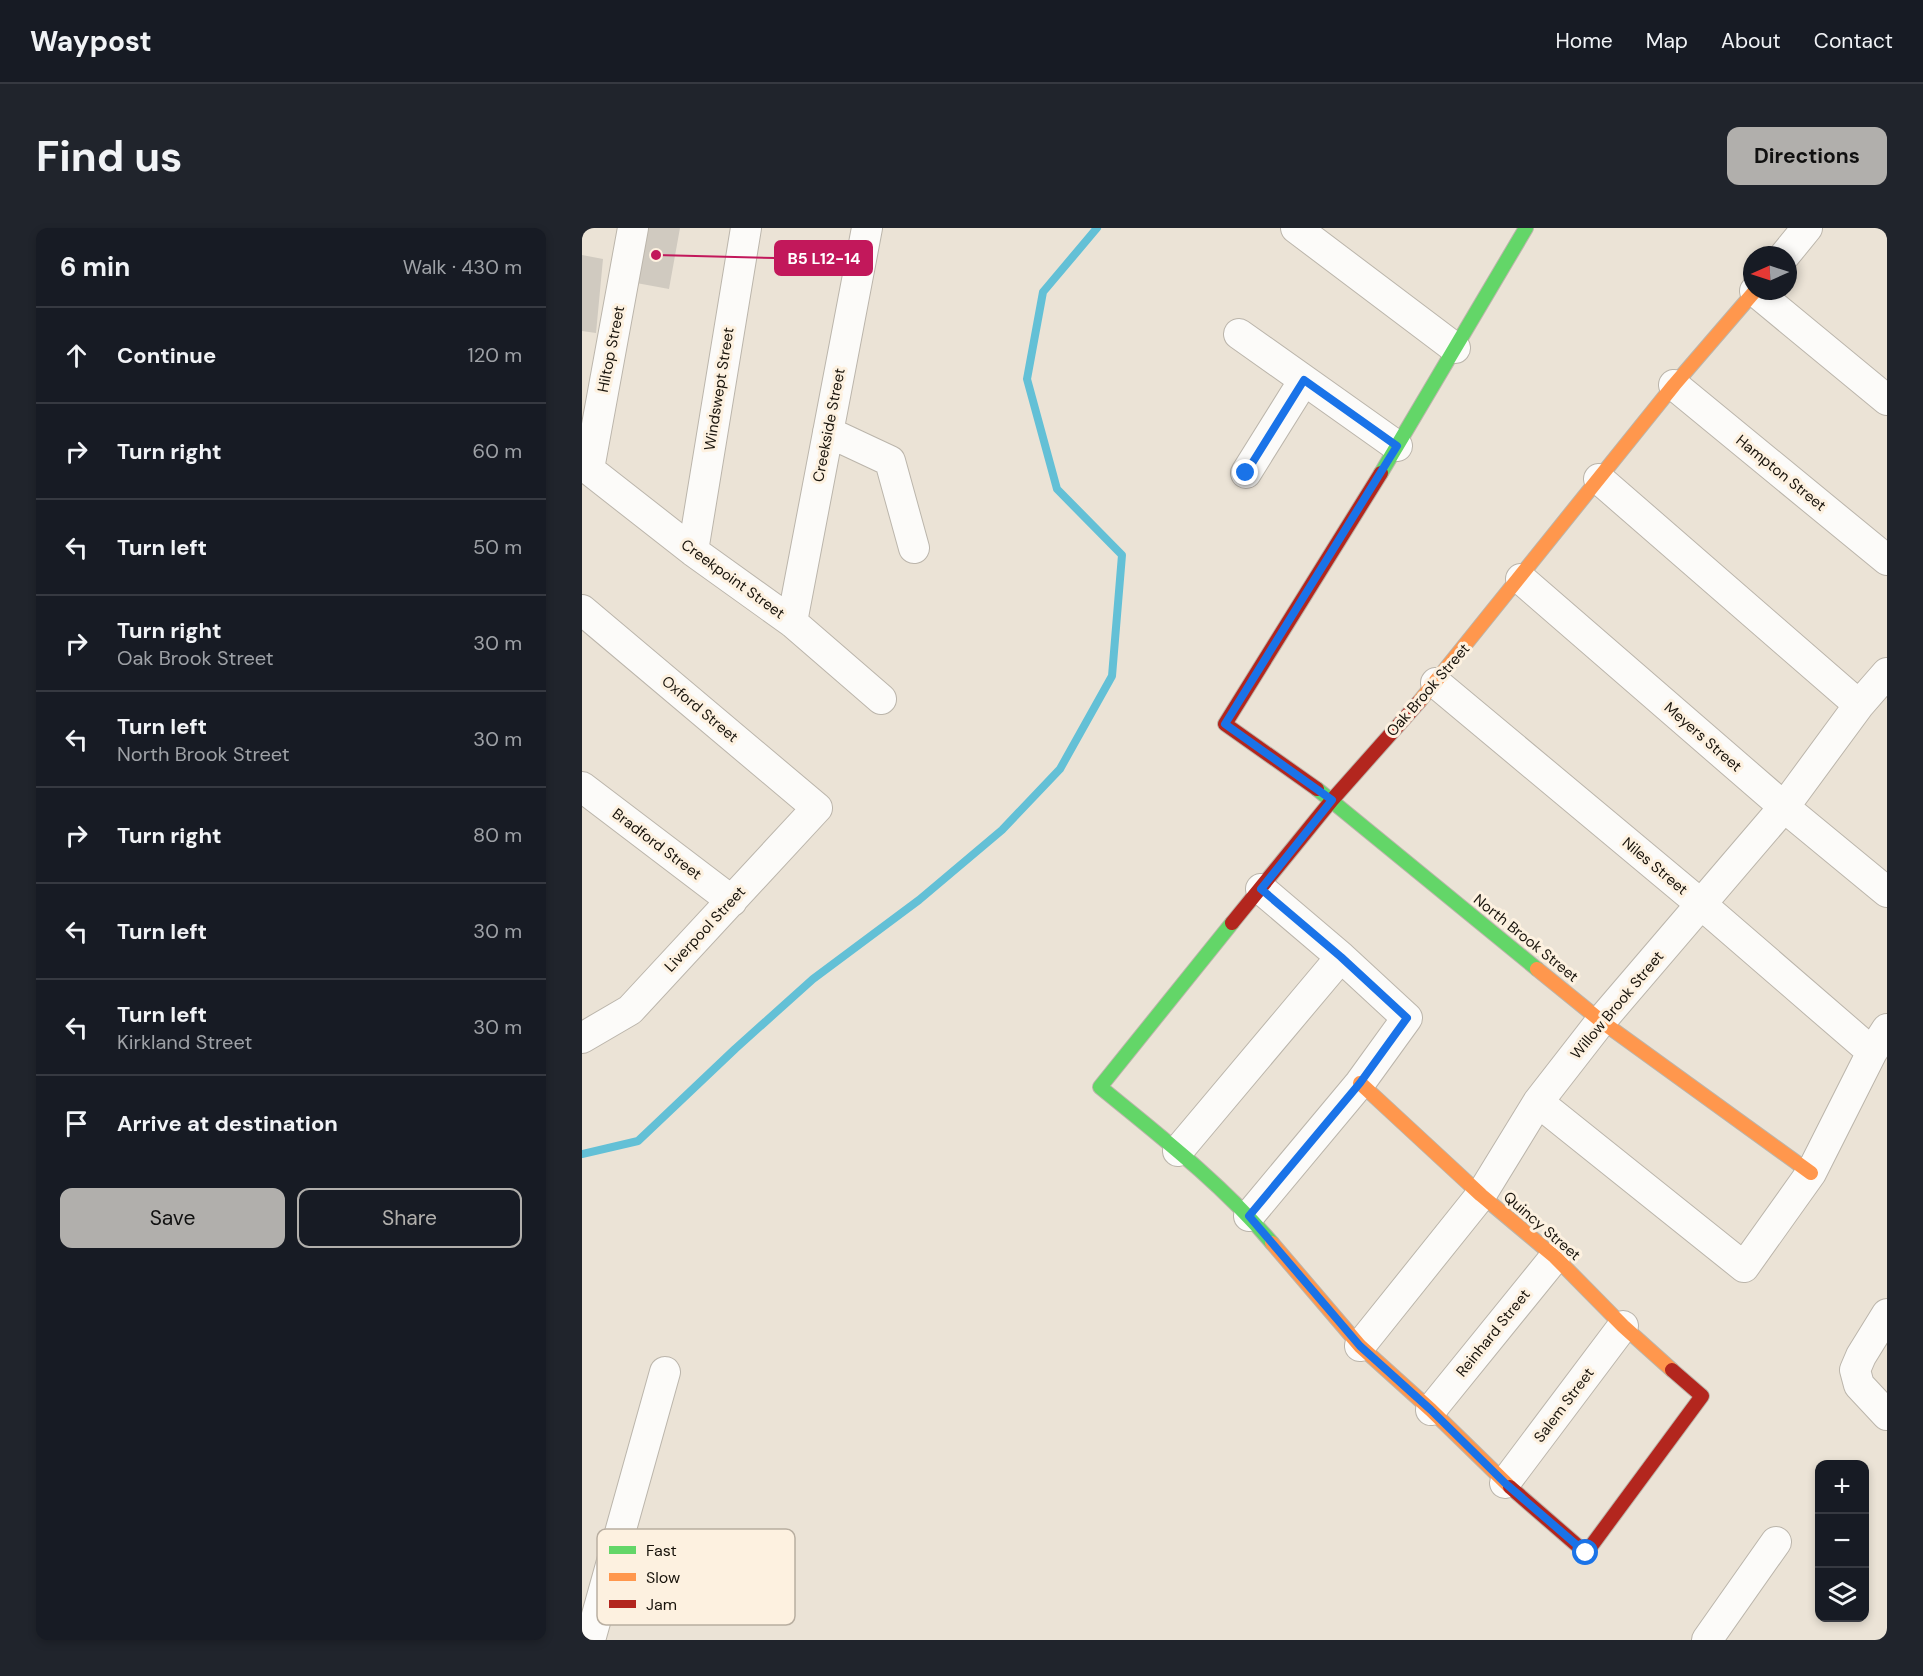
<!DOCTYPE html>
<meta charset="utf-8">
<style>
:root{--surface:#171b24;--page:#20242c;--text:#f1f3f6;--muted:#9ea1a6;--line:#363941;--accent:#b1afac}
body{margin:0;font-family:"DM Sans",sans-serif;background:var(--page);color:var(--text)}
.controls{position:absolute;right:18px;bottom:18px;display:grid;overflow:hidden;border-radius:12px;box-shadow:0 3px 9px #0003}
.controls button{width:54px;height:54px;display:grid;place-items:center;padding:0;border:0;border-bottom:2px solid var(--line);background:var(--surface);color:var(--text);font:30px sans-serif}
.compass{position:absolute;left:1161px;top:18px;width:54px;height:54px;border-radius:50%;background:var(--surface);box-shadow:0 3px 9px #0003;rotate:267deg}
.stop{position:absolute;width:18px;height:18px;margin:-14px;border:4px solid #1a73e8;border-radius:50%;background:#fff}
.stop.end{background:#1a73e8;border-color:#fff;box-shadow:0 2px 6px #0008}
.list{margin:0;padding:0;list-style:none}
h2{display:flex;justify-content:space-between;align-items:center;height:78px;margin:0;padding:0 24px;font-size:26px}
h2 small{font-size:20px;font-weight:400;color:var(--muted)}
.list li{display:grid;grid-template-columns:39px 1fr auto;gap:18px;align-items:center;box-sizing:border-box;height:96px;padding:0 24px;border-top:2px solid var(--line)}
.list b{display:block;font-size:22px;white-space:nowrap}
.list p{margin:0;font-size:20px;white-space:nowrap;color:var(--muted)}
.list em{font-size:20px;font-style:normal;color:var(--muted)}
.actions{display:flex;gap:12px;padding:18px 24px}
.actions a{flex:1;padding:14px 0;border:2px solid var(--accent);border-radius:12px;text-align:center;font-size:21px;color:var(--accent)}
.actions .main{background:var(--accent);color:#111}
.icon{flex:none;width:33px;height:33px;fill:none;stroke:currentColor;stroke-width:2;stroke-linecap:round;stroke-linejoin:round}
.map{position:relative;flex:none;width:1305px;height:1412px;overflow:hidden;border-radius:12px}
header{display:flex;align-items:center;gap:36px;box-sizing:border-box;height:84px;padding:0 30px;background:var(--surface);border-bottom:2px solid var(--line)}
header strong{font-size:28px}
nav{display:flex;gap:33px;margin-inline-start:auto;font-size:21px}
.intro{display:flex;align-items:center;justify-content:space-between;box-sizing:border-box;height:144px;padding:0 36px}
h1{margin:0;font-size:42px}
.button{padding:15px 27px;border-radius:12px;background:var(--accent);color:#111;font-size:21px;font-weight:700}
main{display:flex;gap:36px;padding:0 36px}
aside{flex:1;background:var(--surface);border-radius:12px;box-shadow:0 3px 9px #0003}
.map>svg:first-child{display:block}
</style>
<header>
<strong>Waypost</strong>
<nav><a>Home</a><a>Map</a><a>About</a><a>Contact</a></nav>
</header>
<div class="intro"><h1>Find us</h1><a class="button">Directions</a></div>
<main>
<aside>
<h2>6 min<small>Walk · 430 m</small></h2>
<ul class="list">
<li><svg class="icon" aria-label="ahead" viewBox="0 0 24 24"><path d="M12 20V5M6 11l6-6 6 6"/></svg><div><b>Continue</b></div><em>120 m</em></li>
<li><svg class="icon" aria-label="right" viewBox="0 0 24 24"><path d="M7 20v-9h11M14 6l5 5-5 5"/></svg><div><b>Turn right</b></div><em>60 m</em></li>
<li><svg class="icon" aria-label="left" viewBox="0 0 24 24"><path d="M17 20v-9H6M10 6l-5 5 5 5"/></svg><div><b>Turn left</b></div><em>50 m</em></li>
<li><svg class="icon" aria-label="right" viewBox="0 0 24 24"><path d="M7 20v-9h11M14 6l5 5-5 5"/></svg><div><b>Turn right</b><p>Oak Brook Street</p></div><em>30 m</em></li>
<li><svg class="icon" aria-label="left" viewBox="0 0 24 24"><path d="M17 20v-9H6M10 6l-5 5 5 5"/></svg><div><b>Turn left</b><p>North Brook Street</p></div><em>30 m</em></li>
<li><svg class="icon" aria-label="right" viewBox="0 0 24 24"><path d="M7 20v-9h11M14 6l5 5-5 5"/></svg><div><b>Turn right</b></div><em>80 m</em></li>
<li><svg class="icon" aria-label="left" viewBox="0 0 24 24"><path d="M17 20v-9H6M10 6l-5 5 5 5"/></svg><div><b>Turn left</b></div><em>30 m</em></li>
<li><svg class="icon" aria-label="left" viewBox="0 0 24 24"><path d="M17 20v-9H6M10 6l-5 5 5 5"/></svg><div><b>Turn left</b><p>Kirkland Street</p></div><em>30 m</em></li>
<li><svg class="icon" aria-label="arrive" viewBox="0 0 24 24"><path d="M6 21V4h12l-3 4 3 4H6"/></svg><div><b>Arrive at destination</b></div></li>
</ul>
<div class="actions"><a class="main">Save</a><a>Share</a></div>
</aside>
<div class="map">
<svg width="1305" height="1412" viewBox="0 0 1305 1412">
<rect width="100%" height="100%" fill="#ebe3d6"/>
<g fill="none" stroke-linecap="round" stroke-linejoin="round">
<path stroke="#63c0d6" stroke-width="8" d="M0,926L56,913L153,821L231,751L337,672L420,602L478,541L530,448L540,327L475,261L445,151L461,64L515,0"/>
</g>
<path fill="#d0cac0" d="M59,0H98L87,61L49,54Z
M0,27L21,31L14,105L0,103Z"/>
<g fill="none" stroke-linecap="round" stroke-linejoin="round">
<defs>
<path id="street" d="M714,0L873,120
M1203,27L1225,0
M1173,63L1305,172
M657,106L815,218
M1092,157L1305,332
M246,204L308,233L332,320
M0,236L111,323L210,394L299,471
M7,241L51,0
M664,245L722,152
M1017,251L1277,477
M111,323L164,0
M939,351L1202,579L1305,664
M0,382L235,580L48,782L0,810
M210,394L285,0
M854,455L1120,677L1290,824
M0,559L150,673
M956,874L1162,1039L1229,945L1290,824L1305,801
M596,923L759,729
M667,988L778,855L825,790L759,729L679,661
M1305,1086L1279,1128L1273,1142L1277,1157L1305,1187
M778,1118L899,967L956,874L1019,793L1202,579L1277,477L1305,445
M849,1182L973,1029
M923,1255L1041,1098
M8,1412L83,1144
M1125,1412L1194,1314"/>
<path id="fast" d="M799,245L944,0
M735,561L955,741
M650,695L518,859C578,908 640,956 690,1015"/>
<path id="slow" d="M837,474L1092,157L1173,63
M955,741L1019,793L1229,945
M778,855L899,967L973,1029L1041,1098L1090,1142
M690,1015L778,1118L849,1182L928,1259"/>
<path id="jam" d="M735,561L643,496L799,245
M650,695L750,572L837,474
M928,1259L1004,1325L1120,1168L1090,1142"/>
</defs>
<use href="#street" stroke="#bbb5ab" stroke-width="32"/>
<use href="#fast" stroke="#bbb5ab" stroke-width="16"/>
<use href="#slow" stroke="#bbb5ab" stroke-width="16"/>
<use href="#jam" stroke="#bbb5ab" stroke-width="16"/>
<use href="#street" stroke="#fcfbf9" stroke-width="30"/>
<use href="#fast" stroke="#63d668" stroke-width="14"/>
<use href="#slow" stroke="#ff974d" stroke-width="14"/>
<use href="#jam" stroke="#b3261e" stroke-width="14"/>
</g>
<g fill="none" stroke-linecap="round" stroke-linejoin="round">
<path stroke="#1a73e8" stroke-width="8" d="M664,245L722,152L815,218L643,496L750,572L679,661L759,729L825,790L778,855L667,988L778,1118L849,1182L923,1255L1004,1325"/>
</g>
<g text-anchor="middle" stroke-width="6" stroke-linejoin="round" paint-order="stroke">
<g font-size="15" fill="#18130b" stroke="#fdf1e0">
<text transform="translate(29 121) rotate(-79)" y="5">Hiltop Street</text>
<text transform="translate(137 161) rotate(-81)" y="5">Windswept Street</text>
<text transform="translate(247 197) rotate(-79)" y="5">Creekside Street</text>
<text transform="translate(1199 245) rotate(39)" y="5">Hampton Street</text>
<text transform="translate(151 351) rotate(36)" y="5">Creekpoint Street</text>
<text transform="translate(846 462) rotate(-49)" y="5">Oak Brook Street</text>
<text transform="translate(118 481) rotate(40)" y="5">Oxford Street</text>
<text transform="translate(1121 509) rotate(41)" y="5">Meyers Street</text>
<text transform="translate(75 616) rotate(37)" y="5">Bradford Street</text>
<text transform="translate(1073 638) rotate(40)" y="5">Niles Street</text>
<text transform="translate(123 701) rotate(-47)" y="5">Liverpool Street</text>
<text transform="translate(944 710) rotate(39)" y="5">North Brook Street</text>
<text transform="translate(1035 777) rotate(-50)" y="5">Willow Brook Street</text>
<text transform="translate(960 998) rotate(41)" y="5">Quincy Street</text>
<text transform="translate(911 1105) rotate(-51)" y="5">Reinhard Street</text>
<text transform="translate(982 1177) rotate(-53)" y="5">Salem Street</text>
</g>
</g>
<rect x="15" y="1301" width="198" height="96" rx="9" fill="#fdf1e0" stroke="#b8aea0" stroke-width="1.5"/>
<rect x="27" y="1318" width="27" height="8" fill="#63d668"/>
<rect x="27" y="1345" width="27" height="8" fill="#ff974d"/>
<rect x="27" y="1372" width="27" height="8" fill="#b3261e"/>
<g font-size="16" fill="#18130b">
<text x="64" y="1328">Fast</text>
<text x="64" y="1355">Slow</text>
<text x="64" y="1382">Jam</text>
</g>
<path fill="none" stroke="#c2185b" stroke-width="2" d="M74 27L193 30"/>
<circle fill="#c2185b" stroke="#fdf1e0" stroke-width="2" cx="74" cy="27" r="6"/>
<rect fill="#c2185b" stroke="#c2185b" stroke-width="2" x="193" y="13" width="97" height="34" rx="6"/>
<g font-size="16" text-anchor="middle" font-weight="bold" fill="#fff">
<text x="242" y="36">B5 L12-14</text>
</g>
</svg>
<div class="controls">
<button>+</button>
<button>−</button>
<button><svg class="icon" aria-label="layers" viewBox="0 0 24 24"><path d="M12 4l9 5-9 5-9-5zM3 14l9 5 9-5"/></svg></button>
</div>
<svg class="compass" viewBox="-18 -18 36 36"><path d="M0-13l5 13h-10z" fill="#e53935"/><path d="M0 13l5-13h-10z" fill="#9ea1a6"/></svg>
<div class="stop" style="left:1004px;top:1325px"></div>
<div class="stop end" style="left:664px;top:245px"></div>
</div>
</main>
